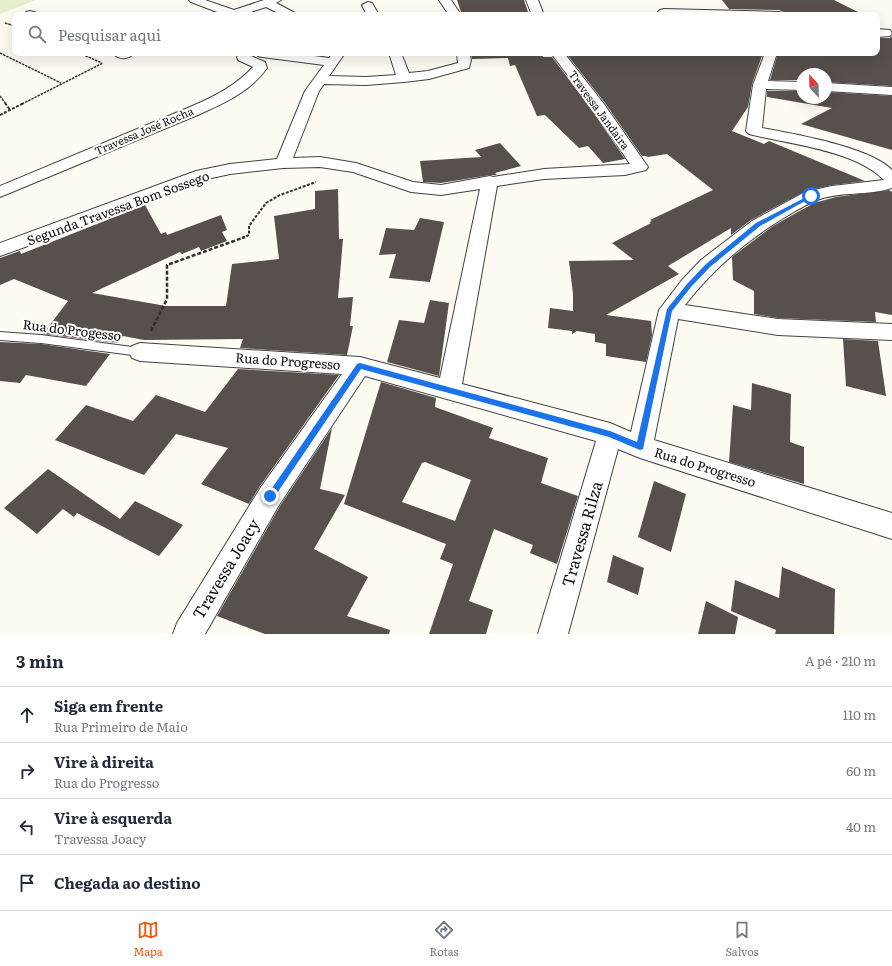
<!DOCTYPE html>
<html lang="pt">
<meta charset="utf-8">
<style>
:root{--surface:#fff;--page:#f2f2f3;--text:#1f2937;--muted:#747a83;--line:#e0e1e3;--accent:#ea580c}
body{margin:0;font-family:Literata,serif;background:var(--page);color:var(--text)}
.compass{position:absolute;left:796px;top:68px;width:36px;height:36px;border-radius:50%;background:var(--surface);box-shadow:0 4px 16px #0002;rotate:338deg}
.stop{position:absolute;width:12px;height:12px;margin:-9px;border:3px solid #1a73e8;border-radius:50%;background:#fff}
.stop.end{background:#1a73e8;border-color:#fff;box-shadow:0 1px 4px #0008}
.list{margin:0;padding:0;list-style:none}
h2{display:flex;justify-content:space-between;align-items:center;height:52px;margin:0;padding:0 16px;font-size:17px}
h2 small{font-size:13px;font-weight:400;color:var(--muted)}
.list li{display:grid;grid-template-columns:26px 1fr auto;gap:12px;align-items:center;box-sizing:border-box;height:56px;padding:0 16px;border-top:1px solid var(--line)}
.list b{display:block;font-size:15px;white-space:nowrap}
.list p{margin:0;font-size:13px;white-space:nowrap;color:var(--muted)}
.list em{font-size:13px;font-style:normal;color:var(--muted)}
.icon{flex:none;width:22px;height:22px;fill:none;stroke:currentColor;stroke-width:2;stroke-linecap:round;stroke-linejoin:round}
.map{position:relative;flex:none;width:892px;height:634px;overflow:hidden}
.search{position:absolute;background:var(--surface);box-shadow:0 4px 16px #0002;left:12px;right:12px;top:12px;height:44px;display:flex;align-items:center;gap:10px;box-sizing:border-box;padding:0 14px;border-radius:8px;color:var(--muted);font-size:15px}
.sheet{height:276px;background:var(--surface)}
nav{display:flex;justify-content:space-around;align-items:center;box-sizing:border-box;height:56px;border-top:1px solid var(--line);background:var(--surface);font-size:11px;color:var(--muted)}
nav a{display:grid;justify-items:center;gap:2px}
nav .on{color:var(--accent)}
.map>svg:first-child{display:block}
</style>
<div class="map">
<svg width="892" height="634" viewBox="0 0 892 634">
<rect width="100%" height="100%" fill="#fefcf2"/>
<path fill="#e5efce" d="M0,0H36L0,14Z"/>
<path fill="#57504c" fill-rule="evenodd" d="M457,0H524L529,15H462Z
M722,0H834L864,15H786L784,12L779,10L729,9Z
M892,36V86L826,82V74H802V80H770L778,53H877V38H890Z
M471,53H542L543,57H552L592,110L625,159L603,163L588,146L579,148L545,115L537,116L515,65L510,66L508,58L472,59Z
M627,53H763L752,84L748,107L732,131L764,144L769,141L865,181L832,185L805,191L751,220L731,235V228L668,266L679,274L606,315L651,321L652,335L646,362L606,356V344L595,342V334L577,331L572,334V331L548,328L550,308L573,311V294L569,261L634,260L612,243L651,223L649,222L652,221L650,220L713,190L667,154L648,157L646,156H642L605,103L568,56Z
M767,91H802V98H826V92L892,96V150L801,124L832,108L767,97Z
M500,143L521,166L495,173L497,175H490L441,183L423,182L420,161L481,157L475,150Z
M338,189L339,239H343L338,298L353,297L350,326H353L347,355L240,348L243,339L144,340L123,336L117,343L43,334L68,301L14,279L0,285V258L20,251L21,254L145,205L161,234L166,232L167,235L221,215L227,230L222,232L227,241L201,251L199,247L182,254L180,252L92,293L166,306H226L232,264L279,259L274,216L315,209V191Z
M889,190L892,192V315L875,312L876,322L778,318L754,314V291L733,280L732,257L773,226L814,203L836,197Z
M420,218L444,222L430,282L389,278L396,254L379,255L386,228L414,230Z
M430,300L449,303L439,376L387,362L399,320L424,323Z
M843,339L878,341L886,396L846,386Z
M0,342L41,344L110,354L86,386L26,375L20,383L0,381Z
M238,369L339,375L260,486L249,504L201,484L228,448L176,434L144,475L55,440L86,405L133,421L156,395L205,412Z
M381,382L436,398L435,407L493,428L489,438L548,458L541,483L578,496L557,564L530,553L533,545L494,529L469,601L493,610L486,634H429L453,564L440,559L446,544L344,504ZM425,462L471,480L455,521L402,502L422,463Z
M752,383L791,394L790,442L804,447V484L729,462L733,405L751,410Z
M332,428L320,489L345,495L314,549L368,577L347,616L390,630L389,634H265L217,616L280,506Z
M48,469L120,519L135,501L183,525L159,556L77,513L74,517L63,509L37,534L4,508Z
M654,481L686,494L671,552L638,537Z
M613,555L644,568L638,595L607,582Z
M782,567L835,589L834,634H775L776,630L731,611L735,580L779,598Z
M706,601L738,617L735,634H698Z"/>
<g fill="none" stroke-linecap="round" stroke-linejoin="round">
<defs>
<path id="lane" d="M0,332L41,335L140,348L144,349L145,352L144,355L140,356L41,343L0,340Z"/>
<path id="street" d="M189,0H205L234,10L264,0H281L276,3L295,13L297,15H282L266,7L242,15H225L191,2Z
M439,0H451L461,15H449Z
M526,0H538L544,15H532Z
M368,2L372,3L379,15H367L362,5Z
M664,9L779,12L783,13L785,15L660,14L658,12L660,10Z
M30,11L37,13L39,15H25L26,12Z
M877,29L890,30L892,33L890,36L877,37Z
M113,53H134C129,60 118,60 113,53Z
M240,53H253L251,56L265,62L267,68C251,91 225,103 200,114L0,197V186L190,107C213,97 236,86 253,67L238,60L237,57Z
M256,53H292L329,58L333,53H345L329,76L366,77L396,75L389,53H401L409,73L428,71L458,63L457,53H469L471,60L469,68L429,79L404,82L366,85L324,84L319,91L293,158L320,157L356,163L413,182L441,185L490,176L493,177L544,169L630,164L593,109L551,53H564L604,104L648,167L646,170L625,175L544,179L497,186L462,384L610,423L631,432L659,310L682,280L701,260L752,221L805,192L832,186L884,180C855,150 788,144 749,134L746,131L753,85L765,53H777L768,81L802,82V90L766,89L762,128C794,134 870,147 892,170V188C868,196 841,191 817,200C807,204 797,210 787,216C748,239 713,269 685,305L778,319L892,324V340L778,335L678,319L654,440L892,513V539L640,458L618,449L568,634H538L596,441L365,376L279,505L205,634H173L177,623L261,487L342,374L140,361L132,358L129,352L132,346L140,343L360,357L440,378L480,189L441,195L411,192L353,172L320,167L283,168L230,174L207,179L106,218L0,256V243L196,171L230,164L277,159L305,91L324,65L262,57L258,56Z
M826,83L892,87V95L826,91Z"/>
</defs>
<use href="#lane" stroke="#424242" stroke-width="2"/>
<use href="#street" stroke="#424242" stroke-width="2"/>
<path stroke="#313131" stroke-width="1.5" stroke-dasharray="2.5 1" stroke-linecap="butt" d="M5,23L15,26
M0,53L61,83
M79,53L102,63
M582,53H597
M729,53L750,55
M0,96L6,104
M22,104L103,63"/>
<path stroke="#313131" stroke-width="2" stroke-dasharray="3 1.5" stroke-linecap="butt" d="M5,103L10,110
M0,115L24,103
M242,238L249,235V226L266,203L280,195L316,182"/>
<path stroke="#313131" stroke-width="2.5" stroke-dasharray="4 2" stroke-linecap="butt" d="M151,331L167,299V265L245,237"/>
<use href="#lane" fill="#fff" fill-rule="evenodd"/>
<use href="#street" fill="#fff" fill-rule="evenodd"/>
</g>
<path fill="#1a73e8" d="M810,195L814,196L760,226L710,267L691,287L672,311L643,449L640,450L609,437L361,369L273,499H268L266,496L268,494L357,364L360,363L610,431L637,442L667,309L687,284L706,264L756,223Z"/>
<g text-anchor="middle" stroke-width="4" stroke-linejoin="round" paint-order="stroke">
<g font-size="11" fill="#0f0f0f" stroke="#fff">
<text transform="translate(599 110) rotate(54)" y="4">Travessa Jandaíra</text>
<text transform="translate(144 131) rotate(-23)" y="4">Travessa José Rocha</text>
</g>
<g font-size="13" fill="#0f0f0f" stroke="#fff">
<text transform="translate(118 208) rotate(-20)" y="5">Segunda Travessa Bom Sossego</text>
<text transform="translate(72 330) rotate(7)" y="5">Rua do Progesso</text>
<text transform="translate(288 361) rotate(4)" y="5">Rua do Progresso</text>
<text transform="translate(705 467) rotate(17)" y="5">Rua do Progresso</text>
</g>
<g font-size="16" fill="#0f0f0f" stroke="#fff">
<text transform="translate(582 534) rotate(-74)" y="6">Travessa Rilza</text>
<text transform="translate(226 569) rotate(-59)" y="6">Travessa Joacy</text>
</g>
</g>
</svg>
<svg class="compass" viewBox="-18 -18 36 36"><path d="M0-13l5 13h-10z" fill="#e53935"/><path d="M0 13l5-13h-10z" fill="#747a83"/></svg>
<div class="stop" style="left:811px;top:196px"></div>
<div class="stop end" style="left:270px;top:496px"></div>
<div class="search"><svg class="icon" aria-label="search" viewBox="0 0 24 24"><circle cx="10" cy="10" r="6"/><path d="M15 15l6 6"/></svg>Pesquisar aqui</div>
</div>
<section class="sheet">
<h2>3 min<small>A pé · 210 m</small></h2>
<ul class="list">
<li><svg class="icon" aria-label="ahead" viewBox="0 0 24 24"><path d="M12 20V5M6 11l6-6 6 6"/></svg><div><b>Siga em frente</b><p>Rua Primeiro de Maio</p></div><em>110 m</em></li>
<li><svg class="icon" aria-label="right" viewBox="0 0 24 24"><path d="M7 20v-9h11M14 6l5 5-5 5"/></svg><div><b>Vire à direita</b><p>Rua do Progresso</p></div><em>60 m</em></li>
<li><svg class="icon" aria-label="left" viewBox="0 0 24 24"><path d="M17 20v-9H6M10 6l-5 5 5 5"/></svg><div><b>Vire à esquerda</b><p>Travessa Joacy</p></div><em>40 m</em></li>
<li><svg class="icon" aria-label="arrive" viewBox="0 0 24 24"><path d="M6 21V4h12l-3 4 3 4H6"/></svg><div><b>Chegada ao destino</b></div></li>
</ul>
</section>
<nav>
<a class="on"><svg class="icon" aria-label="map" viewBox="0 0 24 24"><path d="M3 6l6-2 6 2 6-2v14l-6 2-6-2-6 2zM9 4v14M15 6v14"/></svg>Mapa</a>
<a><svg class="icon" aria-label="directions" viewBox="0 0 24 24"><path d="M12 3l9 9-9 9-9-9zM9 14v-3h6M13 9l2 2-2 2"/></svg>Rotas</a>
<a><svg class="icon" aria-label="saved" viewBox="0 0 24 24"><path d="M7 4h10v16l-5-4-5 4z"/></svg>Salvos</a>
</nav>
